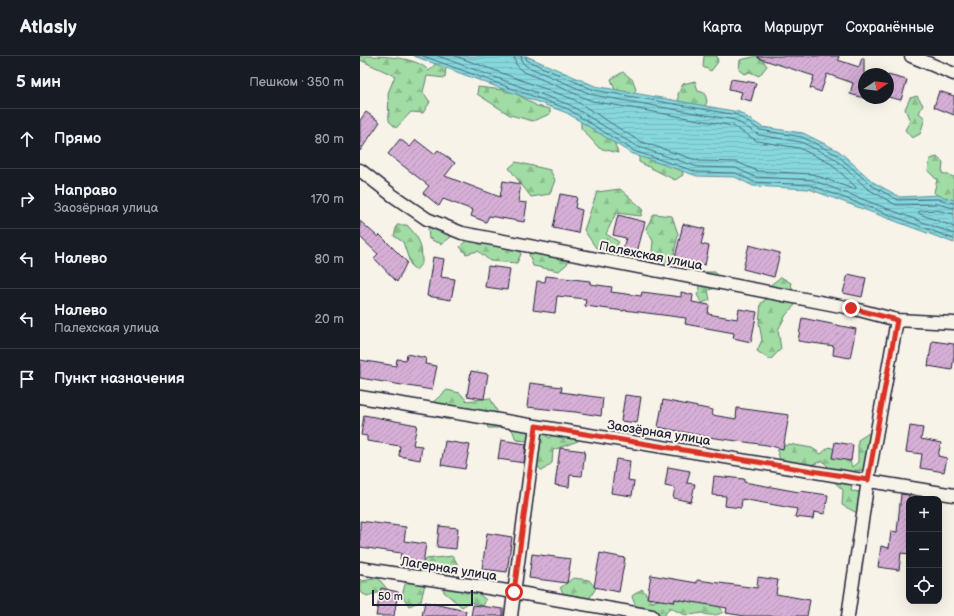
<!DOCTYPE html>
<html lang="ru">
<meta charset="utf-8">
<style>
:root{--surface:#171b24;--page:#20242c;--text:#f1f3f6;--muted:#9ea1a6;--line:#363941}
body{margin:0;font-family:"Balsamiq Sans",sans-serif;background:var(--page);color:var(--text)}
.controls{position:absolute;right:12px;bottom:12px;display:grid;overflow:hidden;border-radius:8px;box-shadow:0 4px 16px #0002}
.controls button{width:36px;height:36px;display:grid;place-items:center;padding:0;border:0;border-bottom:1px solid var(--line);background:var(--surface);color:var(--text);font:20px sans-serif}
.compass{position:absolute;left:498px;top:12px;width:36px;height:36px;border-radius:50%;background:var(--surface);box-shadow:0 4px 16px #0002;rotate:77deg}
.scale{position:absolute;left:12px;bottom:10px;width:101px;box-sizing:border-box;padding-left:4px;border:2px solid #22223b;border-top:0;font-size:11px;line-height:14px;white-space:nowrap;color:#22223b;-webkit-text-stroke:3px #f7f3e8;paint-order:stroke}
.stop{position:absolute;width:12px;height:12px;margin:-9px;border:3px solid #d93025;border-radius:50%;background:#fff}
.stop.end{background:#d93025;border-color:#fff;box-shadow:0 1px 4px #0008}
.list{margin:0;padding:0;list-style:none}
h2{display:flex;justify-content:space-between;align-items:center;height:52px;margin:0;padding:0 16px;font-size:17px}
h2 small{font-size:13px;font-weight:400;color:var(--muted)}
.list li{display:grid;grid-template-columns:26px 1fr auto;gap:12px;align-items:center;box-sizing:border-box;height:60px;padding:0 16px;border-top:1px solid var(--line)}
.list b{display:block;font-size:15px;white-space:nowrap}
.list p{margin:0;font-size:13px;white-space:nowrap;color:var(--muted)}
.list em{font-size:13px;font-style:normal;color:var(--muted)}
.icon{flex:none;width:22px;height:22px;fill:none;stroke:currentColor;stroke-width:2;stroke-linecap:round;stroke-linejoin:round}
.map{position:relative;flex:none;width:594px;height:560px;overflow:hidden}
header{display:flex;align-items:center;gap:24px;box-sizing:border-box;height:56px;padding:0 20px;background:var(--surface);border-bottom:1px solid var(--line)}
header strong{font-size:19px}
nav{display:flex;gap:22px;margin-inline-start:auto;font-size:14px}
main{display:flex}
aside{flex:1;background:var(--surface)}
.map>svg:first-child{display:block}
</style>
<header>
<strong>Atlasly</strong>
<nav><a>Карта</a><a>Маршрут</a><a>Сохранённые</a></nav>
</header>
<main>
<aside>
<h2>5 мин<small>Пешком · 350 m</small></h2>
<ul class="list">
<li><svg class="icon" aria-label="ahead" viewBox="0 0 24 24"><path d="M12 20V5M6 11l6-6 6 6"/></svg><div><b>Прямо</b></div><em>80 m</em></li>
<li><svg class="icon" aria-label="right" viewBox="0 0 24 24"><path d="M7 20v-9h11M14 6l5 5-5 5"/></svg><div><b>Направо</b><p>Заозёрная улица</p></div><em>170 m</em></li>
<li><svg class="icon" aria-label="left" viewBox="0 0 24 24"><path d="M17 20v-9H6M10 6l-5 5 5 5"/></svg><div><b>Налево</b></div><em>80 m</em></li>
<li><svg class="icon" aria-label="left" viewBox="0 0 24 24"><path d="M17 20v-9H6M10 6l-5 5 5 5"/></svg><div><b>Налево</b><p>Палехская улица</p></div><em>20 m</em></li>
<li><svg class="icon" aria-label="arrive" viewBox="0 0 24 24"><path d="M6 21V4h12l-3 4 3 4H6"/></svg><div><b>Пункт назначения</b></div></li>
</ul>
</aside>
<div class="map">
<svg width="594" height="560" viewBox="0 0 594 560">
<defs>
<pattern id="forest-firs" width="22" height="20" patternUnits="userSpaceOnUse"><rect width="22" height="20" fill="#a0dca3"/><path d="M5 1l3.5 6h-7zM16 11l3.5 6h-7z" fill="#8abc8d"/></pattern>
<pattern id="water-rules" width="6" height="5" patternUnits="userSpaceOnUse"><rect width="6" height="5" fill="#86d8dd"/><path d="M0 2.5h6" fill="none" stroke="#73b9bf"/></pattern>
<pattern id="building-hatch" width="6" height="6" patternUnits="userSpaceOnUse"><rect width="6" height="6" fill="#d7afd6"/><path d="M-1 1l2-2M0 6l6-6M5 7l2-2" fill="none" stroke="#b896b9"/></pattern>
</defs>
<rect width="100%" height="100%" fill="#f7f3e8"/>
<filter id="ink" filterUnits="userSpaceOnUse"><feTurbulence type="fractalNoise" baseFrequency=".025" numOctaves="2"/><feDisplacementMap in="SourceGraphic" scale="8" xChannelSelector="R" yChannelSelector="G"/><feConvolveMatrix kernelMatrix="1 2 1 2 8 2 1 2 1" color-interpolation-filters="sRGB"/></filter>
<g filter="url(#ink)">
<path fill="url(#forest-firs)" stroke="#617f6f" d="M0,0C21,0 56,0 69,15L77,6L86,10L85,22L67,20L63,36L70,46L63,57L51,56L36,72L29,65L28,37L35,20L0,4Z
M344,0H357L358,6L351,15L343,11Z
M397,0H400L407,10L399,20L390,16L384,18L379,14L380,4Z
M263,16L273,24L276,34L270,40L256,37L251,23Z
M335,25L338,35L345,37L347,46L341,58L319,52L318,38L323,28Z
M118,31L152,35L177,50L190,53V58L173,65L150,59L117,38Z
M557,40L563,49L559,57L565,62L560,78L552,82L545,74L550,65L545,53L550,42Z
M221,64L253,83L258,97L239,92L221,72Z
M279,98L322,111L323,119L315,124L279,106Z
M577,101L583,106L582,117L594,121V144L583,146L574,136L577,124L568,115L570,103Z
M156,106L190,114L195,124L190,138L171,141L149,112Z
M260,133L283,153L281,160L256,157L246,178L259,186L254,194L236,192L224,174L237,136Z
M294,158L312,160L318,178L313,203L302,211L291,206L293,185L286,172Z
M37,169H47C60,183 62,188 62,207L56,214L51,210L43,186L34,180Z
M74,169L89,174L92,180L82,188L69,183L68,172Z
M108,182L121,189L130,185L157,190L161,198L157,207L130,205L118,195L106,198L100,191Z
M175,193L205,198L208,207L199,215L173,210L169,198Z
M343,216H355L360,224L356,232L348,234L350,244L342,247L337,239L340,233L337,227Z
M421,221L431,227L435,249L426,259L418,274L421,293L410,304L397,295L402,284L399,267L401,247L411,239L409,230Z
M87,334L100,337L107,345L130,342L138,357L147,360L140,372H128L123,358L107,353L89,364L76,361L72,347Z
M161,368L181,374L189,382L207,369L222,371L218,385L193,394L192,407L182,415L174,406L176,386L156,384L152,373Z
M509,377L519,388L511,416L495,414L491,435L503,436L497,457L482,449L483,434L472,424L469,412L463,405L450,409L420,404L417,394L429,388L452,392L461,398L469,391L487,397L492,411L498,406V384Z
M93,500L98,509L93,522L102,525L105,537L117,536L126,544L123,550L110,546L102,551L84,536L82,523L67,519L61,545L49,550L42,539L49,515L66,503Z
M18,522L28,534L7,540L0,536V523L2,525Z
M213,522L229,524L236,532L229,543L209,545L200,532Z
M282,533L292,546L305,542L313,546L320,540L356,544L363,556C357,560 348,560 342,557C325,560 324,560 310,551L304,560C284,560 278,560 272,540Z"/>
<path fill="url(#water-rules)" stroke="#5e8f9c" d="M54,0H166L235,30L379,56L402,71L443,77L479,95L513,126L540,141L578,139L594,144V187L449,133L393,130L375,121L337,120L272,98L207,57Z"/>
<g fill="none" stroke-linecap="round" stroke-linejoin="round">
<path stroke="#4a6b7c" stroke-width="1" d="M63,0L208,53L274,95L337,116L376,117L394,126L450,129L594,183
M78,0L210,49L276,90L338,111L376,112L395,121L452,124L594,178
M95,0L213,43L279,85L339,105L377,106L397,115L452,118L493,133L496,132L495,130L470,107L439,92L397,85L373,70L232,45L162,15L156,8L154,0
M161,0L162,6L166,10L233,39L375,64L399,79L441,86L474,102L508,133L536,149L577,148L594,152
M166,0V3L168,5L234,34L377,59L400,74L442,81L476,98L511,129L538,144L578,143L594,147
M594,158L576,154L560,155L558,156L560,158L594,171"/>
</g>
<path fill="url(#building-hatch)" stroke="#22223b" d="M398,0H479L478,4L499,11L502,2H504V42L490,38L493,27L467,18L461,36L450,32L454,20L398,2Z
M528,19L547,24L541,44L528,41Z
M371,23L396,27L391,45L380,42L382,36L369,33Z
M579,35L594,40V59L574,51Z
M6,56L20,66L0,95V64Z
M40,83L50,91L56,84L74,98L78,94L95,107L85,120L140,141L143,125L161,128L158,146L167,147L164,166L129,160L126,166L111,160L113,154L83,143L79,150L63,137L69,130L28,98Z
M200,138L217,141L215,152L222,154L218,177L193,172Z
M258,159L285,166L276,200L262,196L266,182L253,179Z
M0,165L18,181L20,179L47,206L37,226L14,202L18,198L0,181Z
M323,168L345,173L341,188L349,190L345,209L315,202Z
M389,189L420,197L414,221L383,213Z
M73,201L84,203L81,221L95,223L91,244L67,240Z
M128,210L150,213L147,234L125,231Z
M488,218L506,222L502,241L483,237Z
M186,220L230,225V228L252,231L251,236L281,240L282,236L321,241V236L333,239L332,246L349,249L348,258L377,263L379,253L397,256L391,286L373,282L374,277L325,268L326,262L264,254V255L225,250L226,243L197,240L195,257L173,254L177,225L185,226Z
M442,262L496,273L490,302L473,299L474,290L438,285Z
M572,285L594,288V300L592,314L568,310Z
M47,298L66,302L65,308L77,310L72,334L0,322V304L36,310L37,303L46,304Z
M111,315L128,318L124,343L107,340Z
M170,327L202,331L201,336L243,342L241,360L215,356L167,351Z
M265,339L281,341L277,367L261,365Z
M303,344L353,354L352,359L376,363L377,352L429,359L423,393L407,389L348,381L298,371Z
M4,359L57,369L53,389L62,390L60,404L39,400L40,390L7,385V380L1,379Z
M550,370L563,372L561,383L581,387L578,400L587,402L584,416L560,412L562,398L546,396Z
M141,384L166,388L164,407L138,403Z
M85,385L110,389L105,413L81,409Z
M475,386L493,389L491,405L472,402Z
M200,392L225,395L222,420L210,419L209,431L195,429Z
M256,403L270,405L268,424L274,425L272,440L251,437Z
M308,411L330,415L327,427L335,428L331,446L313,442L315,432L305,430Z
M354,420L384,423V426L439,436L440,435L468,439L465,458L454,456L453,463L435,461L437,453L382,443L381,452L365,450L366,440L352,439Z
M541,438L549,439V498L541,497L539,514L518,511L521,490L529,492L531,475L537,476Z
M0,465L46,471L44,485L66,488L63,507L40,503L41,497L0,491Z
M79,470L98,472L96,493L77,491Z
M127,477L152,481L147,516L122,513Z
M240,497L265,502L259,536L234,531Z
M172,498L211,503L207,527L169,522Z
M291,519L337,527V524L397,532L398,521L418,524L416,538L450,544L447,560H384L366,557L367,552L315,543L314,546L287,542Z
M21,532L38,536L34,560H16Z
M65,546L106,555L105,560H62Z
M113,549L143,553V560H111Z"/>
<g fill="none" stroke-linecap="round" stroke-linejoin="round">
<defs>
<path id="minor" d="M551,0L594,18
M0,114L32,139L67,163L102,177L491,252L537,264L594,267
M0,341L594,439
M0,512L154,536L292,560
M151,560L176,370
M488,560L508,424L537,264"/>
</defs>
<use href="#minor" stroke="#22223b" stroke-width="15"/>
<use href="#minor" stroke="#f7f3e8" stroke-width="12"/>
</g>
</g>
<g fill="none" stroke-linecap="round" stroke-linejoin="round" filter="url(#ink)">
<path stroke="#d93025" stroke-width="5" d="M154,536L176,370L508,424L537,264L491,252"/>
</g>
<g text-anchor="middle" stroke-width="4" stroke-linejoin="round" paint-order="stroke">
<g font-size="13" fill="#22223b" stroke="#f7f3e8">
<text transform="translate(291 199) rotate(11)" y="5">Палехская улица</text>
<text transform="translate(299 376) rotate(9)" y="5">Заозёрная улица</text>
<text transform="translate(89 512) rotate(9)" y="5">Лагерная улица</text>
</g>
</g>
</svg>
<div class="controls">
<button>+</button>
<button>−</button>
<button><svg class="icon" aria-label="locate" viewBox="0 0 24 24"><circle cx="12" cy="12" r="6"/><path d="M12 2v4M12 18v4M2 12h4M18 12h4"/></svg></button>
</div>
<svg class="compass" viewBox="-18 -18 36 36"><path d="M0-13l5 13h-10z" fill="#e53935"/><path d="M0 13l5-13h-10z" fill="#9ea1a6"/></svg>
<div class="scale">50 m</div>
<div class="stop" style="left:154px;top:536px"></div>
<div class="stop end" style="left:491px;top:252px"></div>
</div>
</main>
